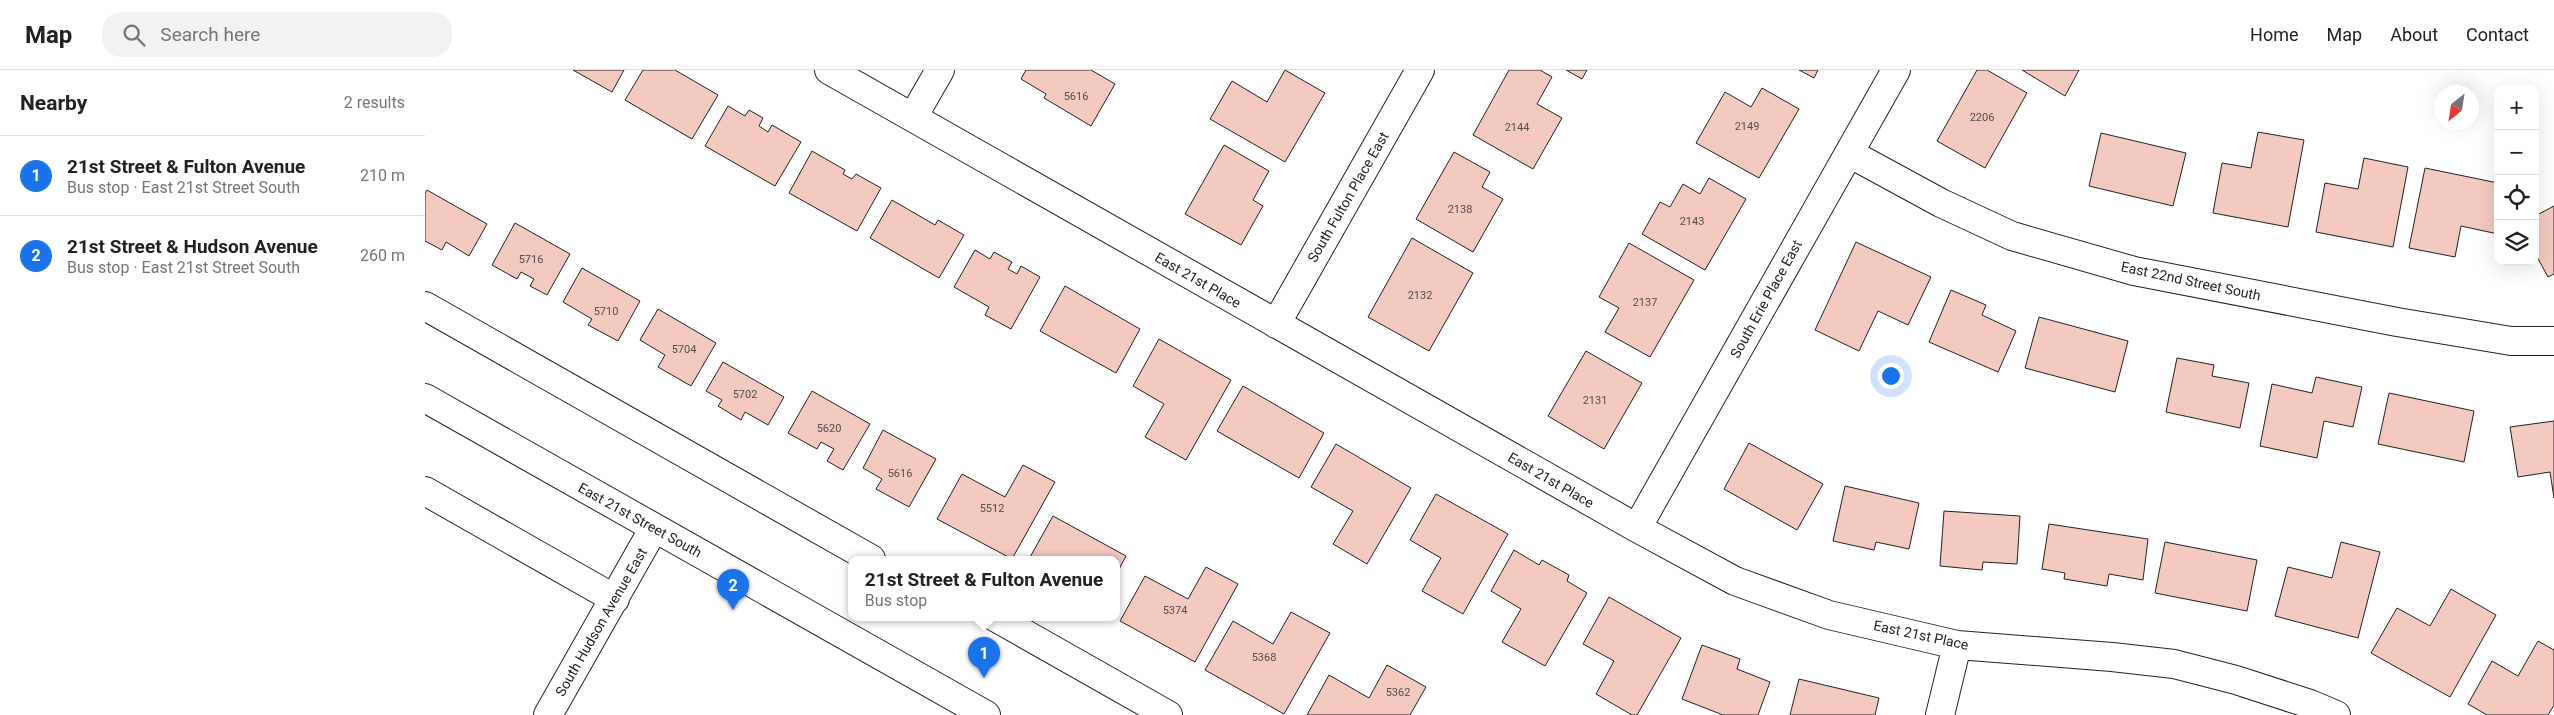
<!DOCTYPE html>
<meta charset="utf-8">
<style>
:root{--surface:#fff;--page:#f2f2f2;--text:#202124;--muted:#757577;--line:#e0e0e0;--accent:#1a73e8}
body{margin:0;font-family:Roboto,sans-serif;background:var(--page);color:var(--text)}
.controls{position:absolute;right:15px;top:15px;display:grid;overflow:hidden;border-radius:10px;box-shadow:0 5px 20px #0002}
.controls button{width:45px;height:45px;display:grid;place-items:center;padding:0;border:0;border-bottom:1px solid var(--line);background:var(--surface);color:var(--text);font:25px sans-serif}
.compass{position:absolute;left:2009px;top:15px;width:45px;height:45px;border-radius:50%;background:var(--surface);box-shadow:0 5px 20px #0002;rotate:210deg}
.you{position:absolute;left:1465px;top:305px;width:18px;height:18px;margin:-12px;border:4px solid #fff;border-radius:50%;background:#1a73e8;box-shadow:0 0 0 8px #1a73e833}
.badge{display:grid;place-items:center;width:32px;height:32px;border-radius:50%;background:var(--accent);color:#fff;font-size:16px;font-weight:700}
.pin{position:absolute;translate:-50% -41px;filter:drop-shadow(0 1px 2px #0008)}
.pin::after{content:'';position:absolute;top:26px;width:18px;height:15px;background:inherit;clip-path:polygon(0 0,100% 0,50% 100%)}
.popup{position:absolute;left:423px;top:486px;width:272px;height:65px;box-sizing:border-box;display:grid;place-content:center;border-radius:10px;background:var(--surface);filter:drop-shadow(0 1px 4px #0005);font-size:16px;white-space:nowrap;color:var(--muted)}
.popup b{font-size:19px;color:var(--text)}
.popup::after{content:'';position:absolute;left:50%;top:100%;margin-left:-10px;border:10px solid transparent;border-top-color:var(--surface)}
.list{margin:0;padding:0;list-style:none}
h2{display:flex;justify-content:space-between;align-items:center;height:65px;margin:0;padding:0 20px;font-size:21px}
h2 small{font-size:16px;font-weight:400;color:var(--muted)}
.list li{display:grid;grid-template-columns:32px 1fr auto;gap:15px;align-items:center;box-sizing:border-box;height:80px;padding:0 20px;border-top:1px solid var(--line)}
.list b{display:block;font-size:19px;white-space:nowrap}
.list p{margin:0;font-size:16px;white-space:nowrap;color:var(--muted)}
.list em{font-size:16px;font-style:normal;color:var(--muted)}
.icon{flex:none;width:28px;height:28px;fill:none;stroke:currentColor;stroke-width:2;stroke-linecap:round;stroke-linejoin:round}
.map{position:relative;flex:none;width:2129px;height:645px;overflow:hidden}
header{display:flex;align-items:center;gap:30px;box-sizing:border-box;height:70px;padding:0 25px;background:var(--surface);border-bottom:1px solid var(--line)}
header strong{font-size:24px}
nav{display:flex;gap:28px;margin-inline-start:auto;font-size:18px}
.search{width:350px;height:45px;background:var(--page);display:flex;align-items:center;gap:12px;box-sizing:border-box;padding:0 18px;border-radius:20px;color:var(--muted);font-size:19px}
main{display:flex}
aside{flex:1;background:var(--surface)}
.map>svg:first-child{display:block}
</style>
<header>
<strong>Map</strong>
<div class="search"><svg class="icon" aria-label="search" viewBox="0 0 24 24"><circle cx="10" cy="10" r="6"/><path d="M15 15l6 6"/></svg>Search here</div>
<nav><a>Home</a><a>Map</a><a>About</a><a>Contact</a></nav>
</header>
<main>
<aside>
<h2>Nearby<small>2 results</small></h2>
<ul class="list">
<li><span class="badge">1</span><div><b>21st Street &amp; Fulton Avenue</b><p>Bus stop · East 21st Street South</p></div><em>210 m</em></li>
<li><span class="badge">2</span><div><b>21st Street &amp; Hudson Avenue</b><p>Bus stop · East 21st Street South</p></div><em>260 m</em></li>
</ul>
</aside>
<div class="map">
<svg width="2129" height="645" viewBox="0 0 2129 645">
<rect width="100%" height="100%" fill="#fff"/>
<path fill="#f3c9c0" stroke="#222" d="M148,0H199L187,22Z
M218,0H250L293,25L267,69L200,30Z
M601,0H666L690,14L666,56L619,28L621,24L596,9Z
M860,0L900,23L860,92L785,49L807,11L842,32Z
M1084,0H1115L1127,7L1112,34L1137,48L1108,99L1048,65Z
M1141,0H1162L1157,9Z
M1374,0H1393L1389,8Z
M1552,0H1562L1602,23L1560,98L1512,71Z
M1597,0H1654L1640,26Z
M1337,18L1374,39L1334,108L1271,73L1300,22L1326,37Z
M303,36L320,46L324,40L338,48L334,56L343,62L347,55L376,72L350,116L280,76Z
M1833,62L1879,70L1863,157L1788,143L1797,93L1826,98Z
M1676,63L1761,83L1748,136L1664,116Z
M799,75L844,101L828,130L838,136L816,175L760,144Z
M387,81L420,100L418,104L427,109L431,104L456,118L432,161L364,123Z
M1029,82L1065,102L1057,117L1078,129L1048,182L991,149Z
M1939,88L1983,97L1968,177L1891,162L1900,113L1933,119Z
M2000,98L2073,113V164L2036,156L2030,187L1984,178Z
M1284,108L1321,129L1280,200L1217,164L1235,132L1245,137L1258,114L1275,124Z
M2,120L62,154L44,186L21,172L17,180L0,171V123Z
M467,130L510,155L513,150L539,165L514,208L445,168Z
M2129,136V204L2123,207L2110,183V146Z
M90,153L145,184L122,225L105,216L109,209L96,202L92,209L67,195Z
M987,168L1048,203L1004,281L943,247Z
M1431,172L1506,207L1483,255L1453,241L1434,281L1390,260Z
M1204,173L1269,210L1225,287L1180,262L1194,238L1174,227Z
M550,180L565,189L569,182L587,192L583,199L592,204L596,196L615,207L586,259L560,245L564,237L529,217Z
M157,198L215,231L193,271L163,255L167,249L138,232Z
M640,216L715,259L691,303L615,261Z
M1526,220L1561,235L1557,245L1591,261L1573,302L1504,272Z
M233,239L291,273L266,316L233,297L240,285L215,270Z
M1614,247L1703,271L1690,322L1600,298Z
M734,269L806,310L761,390L720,367L739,334L708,316Z
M1161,281L1217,313L1179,379L1123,346Z
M1752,288L1789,295L1787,306L1824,313L1815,358L1741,342Z
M298,292L359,327L343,355L320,342L316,350L293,336L297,330L281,321Z
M1891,307L1937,317L1928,357L1899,351L1892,388L1835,376L1847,314L1887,323Z
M818,316L899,363L874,408L792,361Z
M387,321L445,354L418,400L402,391L409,379L396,372L392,379L363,363Z
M1964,323L2049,341L2039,392L1953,374Z
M2129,351V428L2125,402L2093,407L2085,357Z
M458,360L511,389L484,437L451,419L457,409L438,398Z
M1324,373L1398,414L1372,460L1299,419Z
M911,374L986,418L942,494L908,474L928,441L886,417Z
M598,395L630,412L587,489L512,449L537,404L580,427Z
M1420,416L1494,433L1484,479L1451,472L1449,480L1408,471Z
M1011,424L1083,464L1038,544L997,521L1016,488L985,470Z
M1519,441L1595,446L1592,494L1558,492L1557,500L1515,496Z
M628,446L701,486L692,503V489H604Z
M1624,454L1723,469L1718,510L1684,504L1682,516L1639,509L1640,503L1617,499Z
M1740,472L1832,490L1822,541L1730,523Z
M1916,472L1955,482L1933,568L1850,546L1863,497L1907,508Z
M1089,480L1114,495L1117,490L1144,505L1142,511L1162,523L1120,596L1077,572L1096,539L1066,521Z
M781,497L813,514L770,592L695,551L720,506L763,529Z
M2026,519L2071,545L2025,627L1946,583L1972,538L2005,556Z
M1184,527L1256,568L1212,645H1207L1171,624L1189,591L1158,574Z
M866,542L905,563L859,644L780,600L808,551L848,574Z
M2113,571L2129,580V635L2123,645H2062L2043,634L2067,591L2093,606Z
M1277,575L1315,589L1312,599L1345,612L1333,645H1298L1257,629Z
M962,595L1001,617L985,645H882L904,605L944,628Z
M1374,609L1454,628L1450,645H1365Z"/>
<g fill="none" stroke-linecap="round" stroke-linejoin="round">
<defs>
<path id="street" d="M404,0L1212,458L1310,511L1404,545L1532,575L1687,587L1749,594L1811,610L1885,634L1911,645
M488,47L515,0
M1424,83L1516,133L1587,166L1709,201L1972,252L2086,271H2129
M0,236L446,489
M851,254L995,0
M0,421L190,529
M1212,458L1471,0
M570,547L743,645
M123,645L229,458
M1515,645L1532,575"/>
<path id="secondary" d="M0,328L561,645"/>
</defs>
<use href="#street" stroke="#222" stroke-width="30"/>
<use href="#secondary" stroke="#222" stroke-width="30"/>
<use href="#street" stroke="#fff" stroke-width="28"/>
<use href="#secondary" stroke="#fff" stroke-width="28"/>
</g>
<g text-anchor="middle" stroke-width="4" stroke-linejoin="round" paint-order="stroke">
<g font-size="11" fill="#564c4a">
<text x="651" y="30">5616</text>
<text x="1557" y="51">2206</text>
<text x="1322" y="60">2149</text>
<text x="1092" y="61">2144</text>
<text x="1035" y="143">2138</text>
<text x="1267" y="155">2143</text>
<text x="106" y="193">5716</text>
<text x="995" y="229">2132</text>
<text x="1220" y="236">2137</text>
<text x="181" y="245">5710</text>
<text x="259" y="283">5704</text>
<text x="320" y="328">5702</text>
<text x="1170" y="334">2131</text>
<text x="404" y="362">5620</text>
<text x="475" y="407">5616</text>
<text x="567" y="442">5512</text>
<text x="750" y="544">5374</text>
<text x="839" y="591">5368</text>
<text x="973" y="626">5362</text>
</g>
<g font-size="14" fill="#222" stroke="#fff">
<text transform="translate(923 127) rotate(-60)" y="5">South Fulton Place East</text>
<text transform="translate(773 210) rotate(30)" y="5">East 21st Place</text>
<text transform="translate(1766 211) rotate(12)" y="5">East 22nd Street South</text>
<text transform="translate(1341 229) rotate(-61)" y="5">South Erie Place East</text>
<text transform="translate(1126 410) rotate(30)" y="5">East 21st Place</text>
<text transform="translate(215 450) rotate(29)" y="5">East 21st Street South</text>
<text transform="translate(176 552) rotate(-60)" y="5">South Hudson Avenue East</text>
<text transform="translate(1496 565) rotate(12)" y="5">East 21st Place</text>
</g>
</g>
</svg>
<div class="controls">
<button>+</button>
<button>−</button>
<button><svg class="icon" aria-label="locate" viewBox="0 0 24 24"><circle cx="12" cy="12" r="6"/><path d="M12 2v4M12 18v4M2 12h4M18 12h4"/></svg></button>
<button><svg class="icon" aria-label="layers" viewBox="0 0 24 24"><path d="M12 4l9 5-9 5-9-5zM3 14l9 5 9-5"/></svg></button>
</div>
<svg class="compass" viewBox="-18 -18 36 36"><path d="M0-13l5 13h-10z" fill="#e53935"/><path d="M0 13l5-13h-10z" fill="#757577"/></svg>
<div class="you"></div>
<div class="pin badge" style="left:559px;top:608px">1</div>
<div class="popup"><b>21st Street &amp; Fulton Avenue</b>Bus stop</div>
<div class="pin badge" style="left:308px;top:540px">2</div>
</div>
</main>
